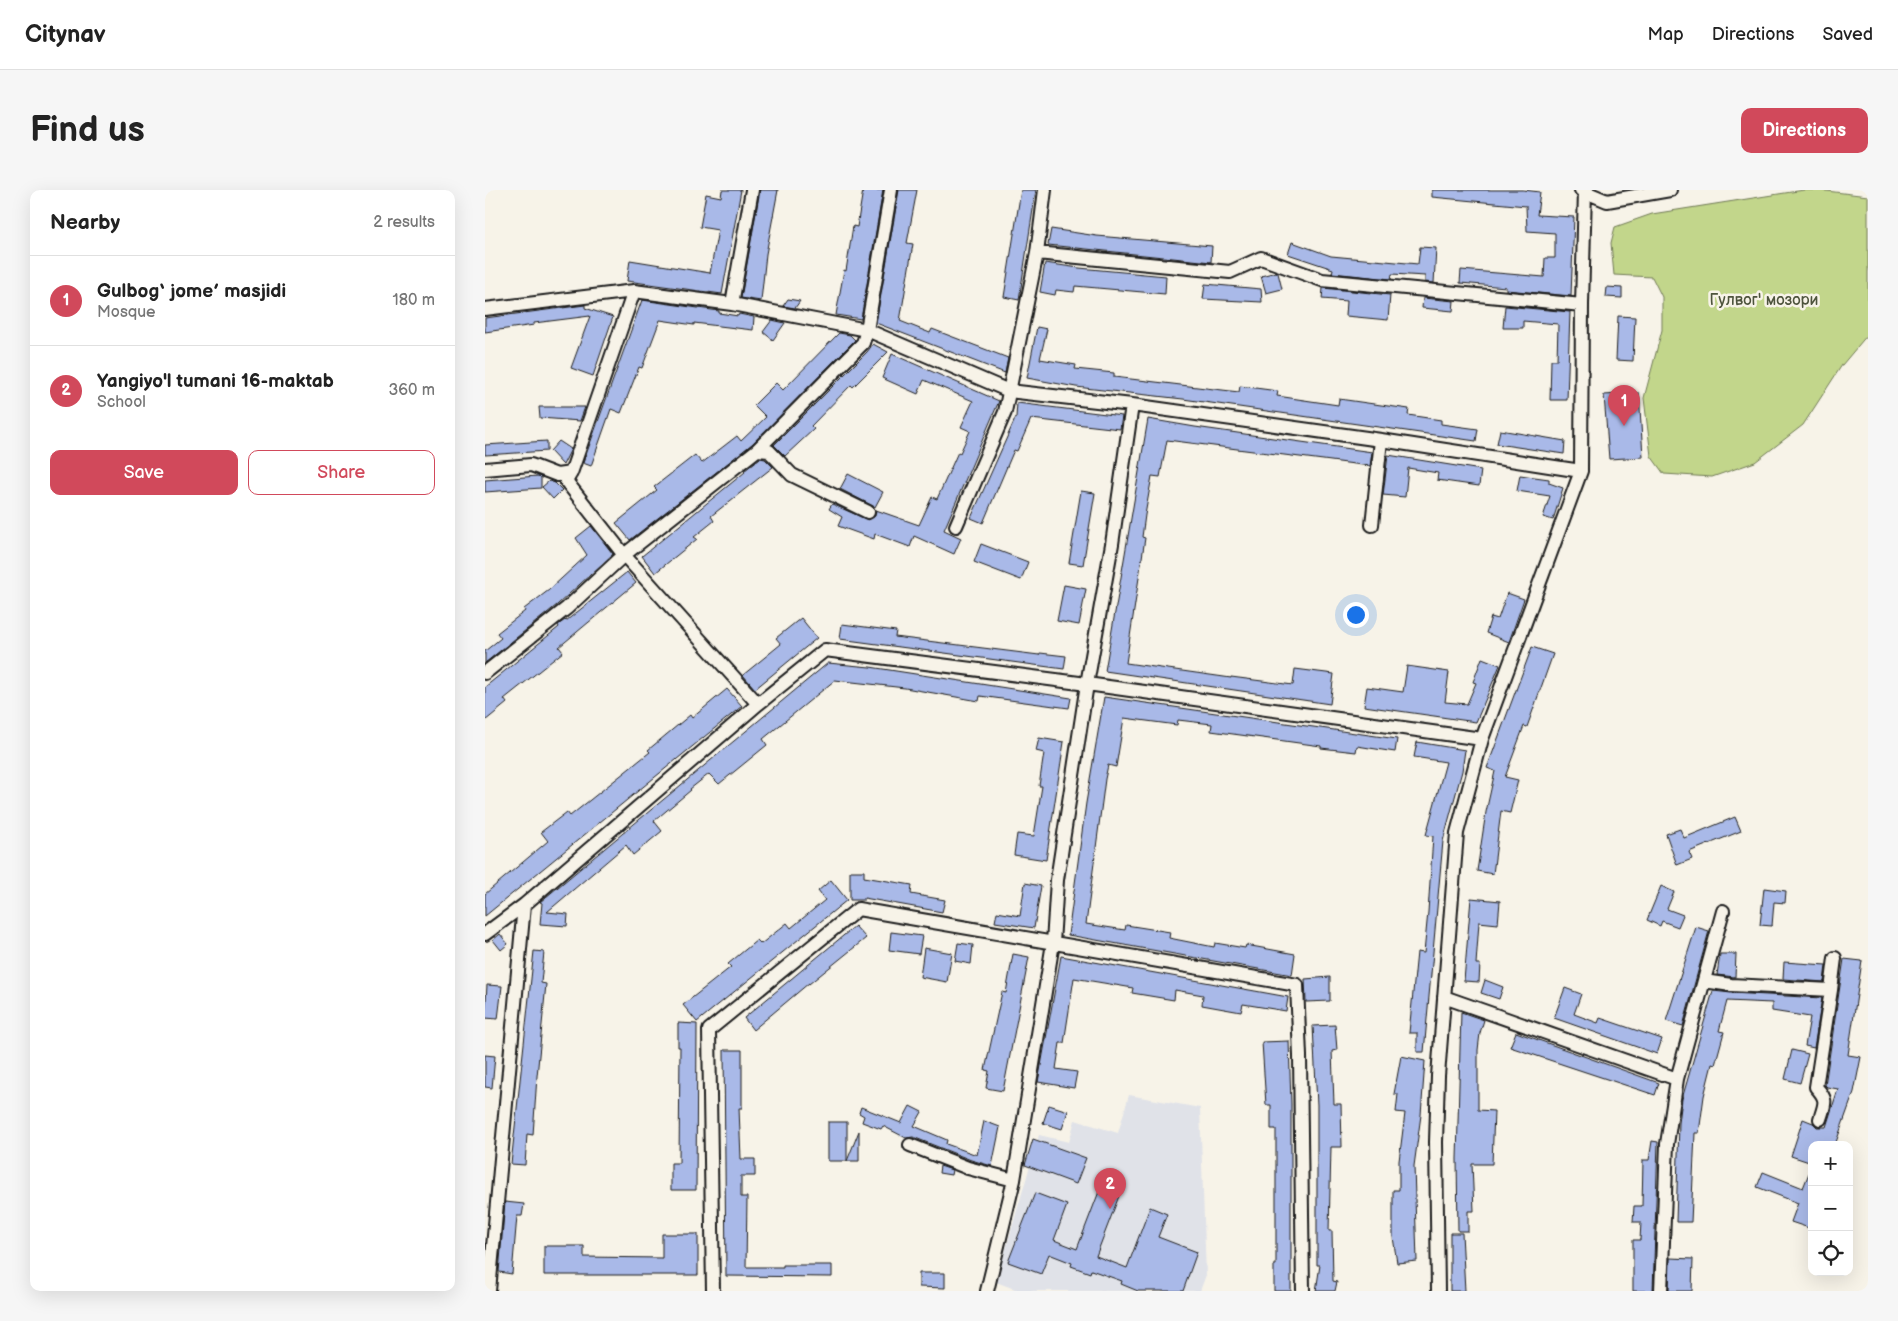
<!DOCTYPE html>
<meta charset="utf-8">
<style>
:root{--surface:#fff;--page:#f6f6f6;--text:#222;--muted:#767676;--line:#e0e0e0;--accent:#d1495b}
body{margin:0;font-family:"Balsamiq Sans",sans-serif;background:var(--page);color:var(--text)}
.controls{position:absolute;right:15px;bottom:15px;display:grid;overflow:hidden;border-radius:10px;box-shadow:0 5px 20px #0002}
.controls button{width:45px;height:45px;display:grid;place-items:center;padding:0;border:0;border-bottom:1px solid var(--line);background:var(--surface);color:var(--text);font:25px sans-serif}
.you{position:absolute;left:870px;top:424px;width:18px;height:18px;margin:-12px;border:4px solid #fff;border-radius:50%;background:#1a73e8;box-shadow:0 0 0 8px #1a73e833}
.badge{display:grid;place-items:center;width:32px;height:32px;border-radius:50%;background:var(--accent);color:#fff;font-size:16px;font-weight:700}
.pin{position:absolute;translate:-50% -41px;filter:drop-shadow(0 1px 2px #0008)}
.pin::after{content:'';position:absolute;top:26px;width:18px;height:15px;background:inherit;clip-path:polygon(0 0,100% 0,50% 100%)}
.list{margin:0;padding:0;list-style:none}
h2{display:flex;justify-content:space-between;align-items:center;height:65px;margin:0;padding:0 20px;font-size:21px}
h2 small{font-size:16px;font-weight:400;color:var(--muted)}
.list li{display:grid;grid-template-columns:32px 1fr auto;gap:15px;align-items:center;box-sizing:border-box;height:90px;padding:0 20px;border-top:1px solid var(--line)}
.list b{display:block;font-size:19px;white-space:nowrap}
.list p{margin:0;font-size:16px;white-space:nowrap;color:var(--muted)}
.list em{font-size:16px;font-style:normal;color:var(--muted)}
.actions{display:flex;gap:10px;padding:15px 20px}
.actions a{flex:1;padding:11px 0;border:1px solid var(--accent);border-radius:10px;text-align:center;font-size:18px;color:var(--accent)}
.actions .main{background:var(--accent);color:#fff}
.icon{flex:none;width:28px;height:28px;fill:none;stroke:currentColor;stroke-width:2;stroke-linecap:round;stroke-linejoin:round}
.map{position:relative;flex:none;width:1383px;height:1101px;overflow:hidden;border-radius:10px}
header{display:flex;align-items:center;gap:30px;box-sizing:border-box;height:70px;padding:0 25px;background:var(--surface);border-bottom:1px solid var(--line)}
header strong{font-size:24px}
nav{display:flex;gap:28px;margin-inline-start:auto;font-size:18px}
.intro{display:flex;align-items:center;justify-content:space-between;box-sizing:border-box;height:120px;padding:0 30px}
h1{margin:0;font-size:35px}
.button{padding:12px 22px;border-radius:10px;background:var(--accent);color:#fff;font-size:18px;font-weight:700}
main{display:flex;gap:30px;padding:0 30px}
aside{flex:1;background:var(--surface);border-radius:10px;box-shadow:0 5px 20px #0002}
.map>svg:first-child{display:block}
</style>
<header>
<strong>Citynav</strong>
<nav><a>Map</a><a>Directions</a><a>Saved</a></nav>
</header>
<div class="intro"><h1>Find us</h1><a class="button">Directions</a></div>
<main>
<aside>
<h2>Nearby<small>2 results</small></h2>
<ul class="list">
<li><span class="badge">1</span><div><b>Gulbog‘ jome’ masjidi</b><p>Mosque</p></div><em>180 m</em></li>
<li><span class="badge">2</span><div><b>Yangiyo'l tumani 16-maktab</b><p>School</p></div><em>360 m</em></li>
</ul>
<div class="actions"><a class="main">Save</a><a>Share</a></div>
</aside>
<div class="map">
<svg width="1383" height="1101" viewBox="0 0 1383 1101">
<rect width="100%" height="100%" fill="#f7f3e8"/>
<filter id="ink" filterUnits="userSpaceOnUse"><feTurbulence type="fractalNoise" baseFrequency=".02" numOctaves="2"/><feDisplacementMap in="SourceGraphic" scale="10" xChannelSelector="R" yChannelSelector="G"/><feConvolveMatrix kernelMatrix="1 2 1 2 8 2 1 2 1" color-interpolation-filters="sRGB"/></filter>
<g filter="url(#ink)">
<path fill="#e0e2e8" d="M644,905L715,918L721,1085L715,1101H535L511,1092L554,945L584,952L590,930L633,943Z"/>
<path fill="#c2d68b" stroke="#6f7954" d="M1319,0H1333L1383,6V144L1357,175L1318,235L1270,272L1227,287L1179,284L1166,266L1159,208L1177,140V107L1167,87L1129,85L1126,53L1130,37L1167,24Z"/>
<path fill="#a9b9e8" stroke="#1c1c1c" d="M237,0H256L237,104L142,91L145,70L225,83L233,40L215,37L221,4L236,7Z
M275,0H293L281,64L276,111L256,108Z
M378,0H398L376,129L351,125L359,80L361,81L368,36L372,37Z
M414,0H432L422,53L428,54L415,131L445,143L447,139L523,168L520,183L391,133Z
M536,0H551L534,110L519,107Z
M947,0H1038L1055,2L1052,25L1089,27L1086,106L1021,100V97L975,93L976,80L1059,87L1060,68H1070V43L1042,41L1041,16L947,7Z
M566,39L612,46L727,56L726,72L563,55Z
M807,52L846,66L933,74L935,57L951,58L949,93L940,92V86L907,84L906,89L847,83L848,79L803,64Z
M560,73L594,78L681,86L680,104L590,96L589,102L571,100L570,105L555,102Z
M791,82L793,83L797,99L781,103L776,86Z
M720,94L776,99L777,112L718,109Z
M1122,97L1137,98V108L1121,107Z
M838,98L905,105L903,130L861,126L862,111L837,109Z
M938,108L969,111L968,121L937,118Z
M303,109L315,111L310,118L298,116Z
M157,110L234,121V123L253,126L254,124L269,127L268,140L209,133V135L175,130L157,178L154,177L136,223L126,219L106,276L98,273Z
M100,115V118L128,127L108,186L86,178L105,126L49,133V135L0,142V128Z
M1020,116L1085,122L1082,210H1065L1066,170H1072L1073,134L1038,131V138H1018Z
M1133,126L1150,127L1148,171L1131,170Z
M287,130L300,133L288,150L278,142Z
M552,137L562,139L555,169L591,175L590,179L629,183V187L754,202L755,196L793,201L792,206L853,215L854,209L924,219L923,225L956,230V234L993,239L991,251L698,209L591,197L542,188Z
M354,143L365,145L370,150L267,254L145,350L131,333L172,300L169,297L210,265L217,273L252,246L256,251L281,227L269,215L291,193L298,200Z
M388,154L403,162L368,197L366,195L326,236L329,239L300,266L289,255L382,162Z
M407,164L514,211L459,340L476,348L469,364L429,346L425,357L390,344L389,349L353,336L357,327L344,319L347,314L383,330L390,326L391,320L434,335L447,307L452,309L473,262L475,263L485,241L476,237L488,211L439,190L433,204L397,188Z
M1154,203L1158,267L1124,269L1119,205Z
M532,213L637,226L635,239L546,229L532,261L529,260L498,333L486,328L531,227Z
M54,217H100L95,231L55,228Z
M663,229L710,237L887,262L885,276L682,250L675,287L667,286L660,325L657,347L660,348L641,473L746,488V487L808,495L810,479L849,484L845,514L620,481Z
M1015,240L1080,251L1079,264L1012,254Z
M62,251V261L0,265V255Z
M74,251L86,259L78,275L65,261Z
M903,265L996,280L994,296L952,290L953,283L923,278L920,307L898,305Z
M275,268L280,269L288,277L226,326L229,331L209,347L212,349L170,383L157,366L260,282L259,281Z
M363,284L398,302L390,317L355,299Z
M1035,285L1064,289V293L1078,298L1068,330L1058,327L1065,306L1032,301Z
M53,286L56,287V298L0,302V290Z
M64,291L70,293L77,300L68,309L57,297Z
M596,301L610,303L598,375L584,373Z
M106,336L128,364L72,415L0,473V461L16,448L12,443L40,421L39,419L64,400L102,365L91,348Z
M496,354L543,372L536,390L489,372Z
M142,382L151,393L74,457L78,462L19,509L22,513L0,531V497L74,437L73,435L80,430L81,431Z
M579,395L601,399L594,435L572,431Z
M1022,403L1039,409L1024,452L1001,443L1006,427L1013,429Z
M316,428L332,448L270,499L258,485L296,454L291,448Z
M357,434L411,441L410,447L554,465L555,463L581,466L579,479L355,449Z
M1047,457L1068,464L1042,537L1039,536L1020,587L1033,590L1025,623L1016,621L1008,684L992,681L1001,622L1010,581L1002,578Z
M997,468L1015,475L991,532L879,516L882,497L918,502L922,476L964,482L960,512L982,514L991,493L988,492Z
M343,473L385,477L586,508L584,518L495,506L494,511L420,498L350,490L278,549L282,555L234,594L224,584L205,599L206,600L169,631L177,641L148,665L141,655L62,722L83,724L82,736L55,734L57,713L55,712Z
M242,499L257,516L0,726V704L63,651L56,642L82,622L85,626L165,562L163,560L205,525L207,528Z
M619,507L912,549L910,562L872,556L871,562L836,558V556L726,541L727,534L693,530L692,535L639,528L631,577L623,575L620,589L601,734L640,740L641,735L685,742L684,748L729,757L730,753L760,758L761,755L810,764L807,785L583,745L601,613Z
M554,548L579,552L561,670L529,665L532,644L549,646L557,596H554L559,563L551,561Z
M932,552L980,560L977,581L958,651L939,862H932V843H924L932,762L939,763L943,722L948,646L941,645L961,572L929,567Z
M1250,627L1256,641L1204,662L1207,669L1192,675L1181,644L1195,639L1199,648Z
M365,681H379V687L427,695L426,704L460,710L457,722L379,708V710H365Z
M346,690L362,710L212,832L198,815L246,777L243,774L272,750L276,754L302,733L306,738L340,710L333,701Z
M540,693L556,696L549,738L510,732L512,722L535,726Z
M1176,696L1189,702L1182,719L1198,725L1193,737L1177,731L1175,736L1162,730Z
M1279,698L1301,701L1300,713L1289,712L1287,736L1275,735Z
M986,708L1015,711L1013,734L994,732L991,774H995L994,792L979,791Z
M370,736L381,748L324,794V793L268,840L259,828Z
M1211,737L1224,741L1198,836L1181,831Z
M406,742L437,746L434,764L404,760Z
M15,744L23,754L16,760L8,750Z
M473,753L488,755L486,774L470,771Z
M439,758L467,763L462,792L435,787Z
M49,761L59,762L56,793L61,794L52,886L48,945L42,944L40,975L26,974Z
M528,764L544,767L518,901L501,898L504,881L500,880L517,802L521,803Z
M1235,764H1251L1250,787L1232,785Z
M576,766L803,807L801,821L758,814L756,822L717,815L718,805L690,800L689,810L647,803L648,798L589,788L579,853H575L571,879L592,882L589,898L553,892Z
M1359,769L1377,771L1363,865L1376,867L1369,902L1350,955H1327V973L1306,966L1318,929L1328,933L1332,937H1341L1353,899L1342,897L1340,895Z
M1299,772L1341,775L1339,792L1298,789Z
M845,787V811L821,812L820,789Z
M1000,790L1018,797L1014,809L996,803Z
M2,795L17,796L13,829L0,828Z
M1080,798L1096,804L1089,824L1113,833L1115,828L1177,849L1172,864L1069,828Z
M1228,801L1246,803L1337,808L1329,858L1320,856L1325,827L1287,821V813L1242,811L1234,841L1239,842L1230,875L1227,874L1219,906L1214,943H1210L1206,1032H1191L1194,933L1197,909Z
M976,822L999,830L995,843L993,860V920L1009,921L1007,974H987L989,1021H983V1041H973L972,969Z
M193,833L212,834L211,1000H186V973H194L195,857H193Z
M850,835L852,860L847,861L849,914H856L857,957H846L844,1041H847L848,1091L852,1092L850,1101H831L835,1075H832V915L828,836Z
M1031,842L1174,893L1170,905L1025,857Z
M804,851L806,914V1101H789V1075H791V939H786V915H781L777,852Z
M239,860H257V918H254L256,969H270V986H256V1007H262L261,1077H298V1075H347V1087L241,1086Z
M1307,860L1323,864L1315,893L1300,889Z
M0,865L10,866L7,898L0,897Z
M916,866L940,871L936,925L929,976L932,1071L912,1073L908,1047V1000H914V971L920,923L911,922L913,904H909Z
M564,915L583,921L577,939L558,933Z
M425,916L437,922L429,936L462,950L461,954L492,965L499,931L515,937L507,976L486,970L428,947L421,948L398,936L396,939L377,932L379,926L374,923L376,917L416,933Z
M343,932H362V971L374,941V971H343Z
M548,949L601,968L591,994L540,975Z
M1167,951L1173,952L1168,1101H1148V1050H1155L1156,1032H1148L1149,1016H1157L1158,970H1164Z
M455,976L467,980L466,985L454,983Z
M1326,978H1327V1039L1306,1032L1313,1013L1272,997L1278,982L1318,998Z
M615,999L634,1006L611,1066L642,1078L665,1017L682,1024L673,1047L712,1062L698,1101H653L636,1094L637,1091L606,1080L605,1083L586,1076L587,1073L564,1064L556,1084L523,1072L550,1003L582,1015L569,1050L592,1059Z
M20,1012L39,1014L37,1026H32L27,1084L14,1082Z
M965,1043H977L980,1101H965Z
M177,1044H213V1085H59V1056H99V1067L177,1068Z
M1185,1068L1208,1069L1207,1101H1184Z
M434,1083H460V1098L434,1097Z"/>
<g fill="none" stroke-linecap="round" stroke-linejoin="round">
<defs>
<path id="minor" d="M1096,0L1122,11L1185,0
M552,63L745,82L776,68L837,90L1097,115
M247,114L267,0
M0,119L149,101L247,114L382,140L524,201L647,215L896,250L1096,281
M272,260L284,261L307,285L383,322
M0,279L46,275L72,285L86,283L149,101
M86,283L81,291L139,365L273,514
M887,335L896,250
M471,336L520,222L552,63L560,0
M0,483L82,418L139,365L272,260L378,153L382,140L406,0
M0,744L39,715L273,514L340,460L602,494L997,549
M1219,791L1246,795L1346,800L1350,768
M959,807L1192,889
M1335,929C1340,913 1343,910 1331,897L1346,800
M425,955L483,978L529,990
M4,1101L39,715
M228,1101L224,840L373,719L812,795L815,866L818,1101
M502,1101L529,990L568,753L572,690L602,494L627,354L647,215
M953,1101L951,952L953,886L972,643L997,549L1096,281L1097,115L1100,0
M1176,1101L1182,954L1192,889L1238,721"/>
</defs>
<use href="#minor" stroke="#1c1c1c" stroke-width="16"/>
<use href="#minor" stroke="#f7f3e8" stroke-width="12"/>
</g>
</g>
<g text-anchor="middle" stroke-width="5" stroke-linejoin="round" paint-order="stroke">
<g font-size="16" fill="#4e543d" stroke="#f7f3e8">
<text x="1279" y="115">Гулвог' мозори</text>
</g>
</g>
</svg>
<div class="controls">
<button>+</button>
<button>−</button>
<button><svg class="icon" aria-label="locate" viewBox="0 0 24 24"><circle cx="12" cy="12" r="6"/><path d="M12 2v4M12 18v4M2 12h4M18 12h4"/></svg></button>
</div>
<div class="you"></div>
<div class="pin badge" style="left:1139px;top:236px">1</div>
<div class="pin badge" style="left:625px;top:1019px">2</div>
</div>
</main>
